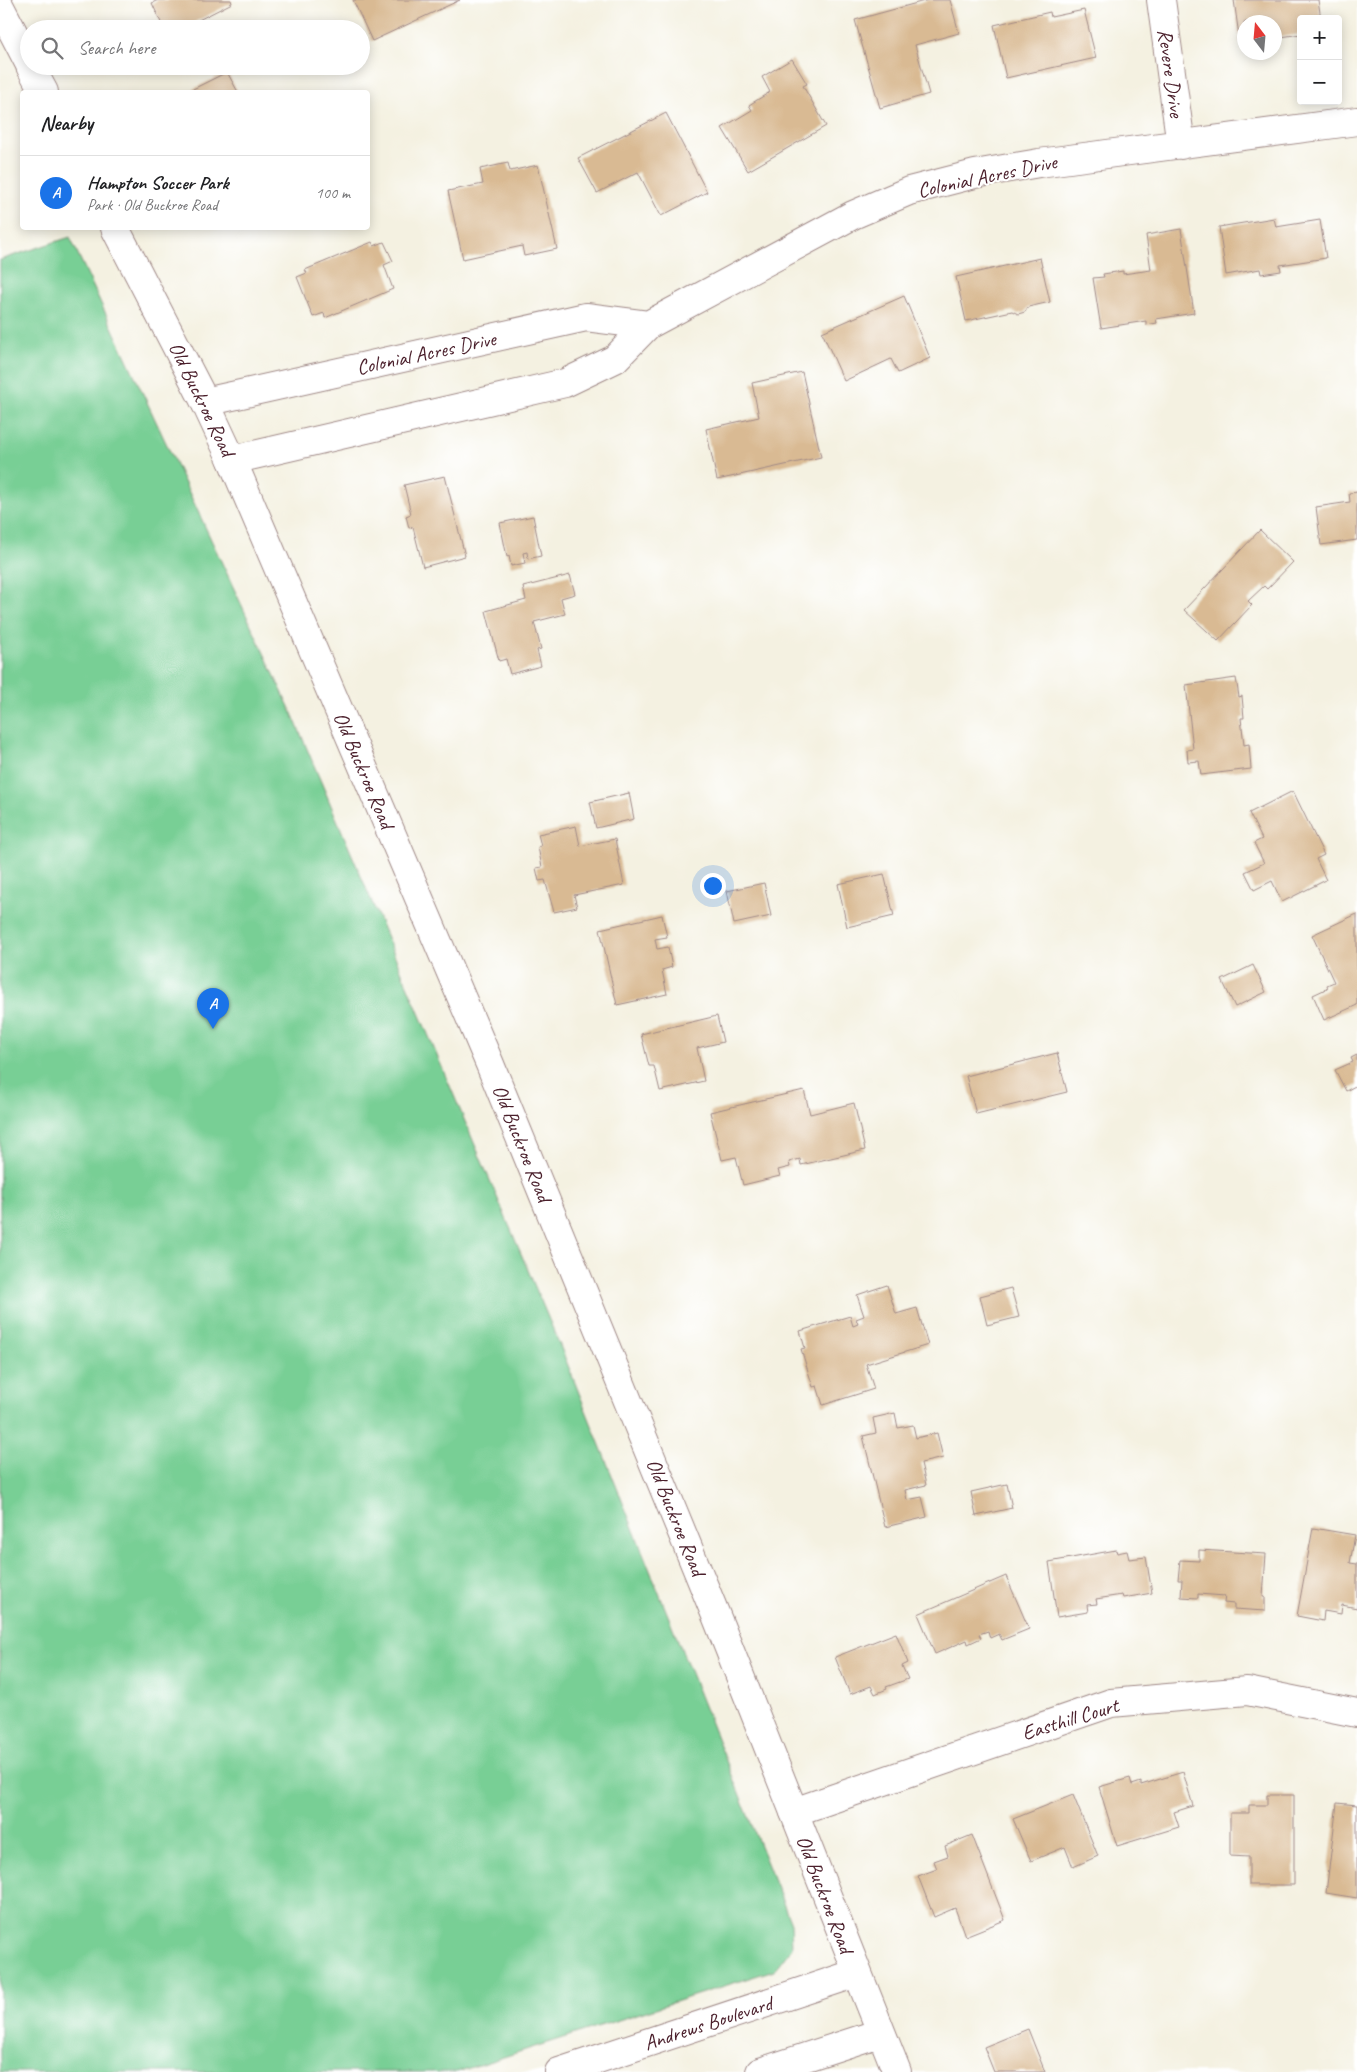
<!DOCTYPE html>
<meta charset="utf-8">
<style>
:root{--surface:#fff;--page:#f6f6f6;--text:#202124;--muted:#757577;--line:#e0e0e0;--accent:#1a73e8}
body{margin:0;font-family:Caveat,sans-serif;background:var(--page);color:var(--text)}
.controls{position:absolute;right:15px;top:15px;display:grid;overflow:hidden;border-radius:5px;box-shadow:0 2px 12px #0003}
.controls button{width:45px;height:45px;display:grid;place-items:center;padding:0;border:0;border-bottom:1px solid var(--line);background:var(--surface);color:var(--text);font:25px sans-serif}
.compass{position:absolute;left:1237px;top:15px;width:45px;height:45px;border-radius:50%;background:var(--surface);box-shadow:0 2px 12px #0003;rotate:344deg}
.you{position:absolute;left:712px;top:885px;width:18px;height:18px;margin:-12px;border:4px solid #fff;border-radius:50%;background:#1a73e8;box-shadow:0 0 0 8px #1a73e833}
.badge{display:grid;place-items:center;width:32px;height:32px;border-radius:50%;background:var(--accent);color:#fff;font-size:16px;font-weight:700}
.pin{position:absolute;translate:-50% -41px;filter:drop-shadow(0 1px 2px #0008)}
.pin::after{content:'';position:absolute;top:26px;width:18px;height:15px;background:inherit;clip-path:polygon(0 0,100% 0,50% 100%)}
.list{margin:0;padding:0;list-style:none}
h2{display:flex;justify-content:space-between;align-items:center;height:65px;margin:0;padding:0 20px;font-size:21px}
h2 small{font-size:16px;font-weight:400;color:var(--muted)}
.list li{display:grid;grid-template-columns:32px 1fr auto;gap:15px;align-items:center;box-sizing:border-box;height:75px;padding:0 20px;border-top:1px solid var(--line)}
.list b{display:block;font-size:19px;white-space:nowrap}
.list p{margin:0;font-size:16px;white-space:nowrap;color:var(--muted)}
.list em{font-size:16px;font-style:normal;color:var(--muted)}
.icon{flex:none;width:28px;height:28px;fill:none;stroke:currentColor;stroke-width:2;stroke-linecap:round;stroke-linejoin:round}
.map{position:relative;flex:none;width:1357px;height:2072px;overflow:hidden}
.search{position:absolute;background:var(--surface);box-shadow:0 2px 12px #0003;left:20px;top:20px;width:350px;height:55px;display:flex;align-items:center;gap:12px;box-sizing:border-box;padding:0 18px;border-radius:28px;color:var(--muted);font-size:19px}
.panel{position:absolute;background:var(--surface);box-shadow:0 2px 12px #0003;left:20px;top:90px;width:350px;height:140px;border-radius:5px}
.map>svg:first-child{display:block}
</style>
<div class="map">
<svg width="1357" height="2072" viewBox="0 0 1357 2072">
<rect width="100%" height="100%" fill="#fff"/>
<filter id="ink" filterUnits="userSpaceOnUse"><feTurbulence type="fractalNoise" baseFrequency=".02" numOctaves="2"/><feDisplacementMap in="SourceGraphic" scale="10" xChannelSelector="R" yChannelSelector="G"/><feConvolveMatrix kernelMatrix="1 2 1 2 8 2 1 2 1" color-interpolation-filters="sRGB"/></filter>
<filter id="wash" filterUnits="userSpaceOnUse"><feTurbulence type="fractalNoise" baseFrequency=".0096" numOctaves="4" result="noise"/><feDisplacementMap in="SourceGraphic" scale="20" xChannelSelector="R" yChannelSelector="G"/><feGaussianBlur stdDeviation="1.12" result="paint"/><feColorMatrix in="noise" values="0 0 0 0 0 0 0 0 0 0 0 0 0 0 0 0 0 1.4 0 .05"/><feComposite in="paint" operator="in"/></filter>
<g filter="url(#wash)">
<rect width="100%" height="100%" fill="#f4f1e1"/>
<path fill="#78cf95" stroke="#617760" d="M70,237L291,711L561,1348L791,1923L792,1947L774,1970L457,2072H0V260Z"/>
<g id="blocks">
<path fill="#d9ba93" d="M158,0H231L232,3L181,29H164L152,3Z
M353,0H460L372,41Z
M928,0H950L959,33L915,45L929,94L880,108L855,20Z
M1234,0H1318L1321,19H1301V34L1274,38V22H1244V42L1240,43Z
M1084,10L1096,58L1006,78L994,25L1050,12L1051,17Z
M792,59L807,84L803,86L826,126L748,171L722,128L752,110L749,105L770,92L762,77Z
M227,72L238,92H187Z
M666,113L707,192L661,216L638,172L597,193L578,158Z
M508,163L510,171L538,165L557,249L524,256L522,246L463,259L448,191L483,184L480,169Z
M1274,218L1276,227L1320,220L1326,258L1280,265L1281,271L1261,274L1260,269L1226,275L1219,227Z
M1181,229L1194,313L1156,319L1157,323L1146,325V321L1101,328L1093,278L1104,277L1103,274L1123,271V274L1151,270L1146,235Z
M372,242L374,246L384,242L393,261L384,265L393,289L325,318L324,313L313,317L297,277L307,273L305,270Z
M1040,258L1050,302L1028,307L1025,312L1018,314L1012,311L966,321L956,277Z
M904,296L930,358L898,373L891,359L844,381L822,332Z
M802,372L821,457L717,480L706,429L759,417L752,383Z
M445,476L465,556L423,567L413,527L409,528L406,516L411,514L404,485Z
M1357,492V540L1321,545L1316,507L1350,502L1349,493Z
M533,516L541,556L528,559L527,552L523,553L525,563L511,566L509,556L507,557L500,523Z
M1260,530L1293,562L1267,589L1264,586L1248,601L1252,605L1218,641L1184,610Z
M570,575L575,594L561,598L565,614L534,622L541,649L537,650L541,666L510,674L506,659L499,661L486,611L526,600L523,587Z
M1236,678L1239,697L1242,696L1244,718H1241L1244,745L1249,744L1251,769L1201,775L1199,761L1188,762L1187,750L1193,749L1186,685Z
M1293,791L1324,855L1316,859L1326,880L1282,902L1272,881L1254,890L1245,872L1264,863L1254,843L1262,839L1249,813Z
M629,793L634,819L596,828L590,802Z
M576,826L580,846L615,839L624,885L574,895L577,907L554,912L545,880L539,881L536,868L542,867L538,847L541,846L538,834Z
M884,874L894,916L847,927L838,884Z
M764,883L771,916L734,924L727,891Z
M1357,914V1005L1324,1020L1313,995L1328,988L1327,985L1334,982L1312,935Z
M662,915L667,937L655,939L657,949L668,947L672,967L662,970L667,994L617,1005L600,929Z
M1253,965L1266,992L1235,1007L1222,980Z
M717,1016L723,1042L697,1048L704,1081L660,1091L654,1066H649L641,1034Z
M1057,1053L1067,1092L976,1114L966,1076Z
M1357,1055V1085L1346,1091L1335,1070L1353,1062L1351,1058Z
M804,1090L810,1114L854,1103L865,1150L801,1165L800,1159L789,1162L790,1167L778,1170L780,1176L743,1185L736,1157L722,1160L710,1112Z
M887,1285L896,1314L917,1308L928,1345L866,1364L874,1389L823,1405L817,1386L813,1387L801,1349L805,1348L800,1331L850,1316L853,1326L858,1324L856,1319L864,1316L857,1295Z
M1011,1288L1019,1317L987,1325L980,1296Z
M895,1413L898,1428L913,1425L916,1438L937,1433L943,1458L921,1463L926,1485L905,1490L907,1500L922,1497L927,1517L885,1527L863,1436L876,1433L873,1418Z
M1007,1484L1012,1508L976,1516L971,1492Z
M1313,1528L1355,1535L1350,1563L1357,1564V1608L1342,1605L1341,1614L1324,1611L1323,1621L1297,1616Z
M1116,1550L1117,1553L1127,1551L1129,1559L1146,1557L1152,1593L1123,1598L1122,1595L1096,1599L1097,1604L1087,1605L1088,1612L1057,1617L1049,1562Z
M1199,1550L1266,1554L1263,1597H1265V1611L1234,1609V1604L1224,1603L1225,1596L1198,1594V1598L1181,1597L1182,1580H1178L1180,1560L1199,1561Z
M1006,1576L1029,1629L1002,1640L999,1634L990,1638L988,1631L979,1634L981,1638L968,1644L967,1640L935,1654L918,1614Z
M896,1633L908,1663L902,1666L908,1679L886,1687L887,1689L875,1694L871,1686L850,1694L835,1657Z
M1183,1772L1193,1806L1174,1812L1179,1827L1117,1846L1099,1787L1130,1778L1132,1785L1141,1782V1785Z
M1073,1795L1098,1856L1073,1867L1065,1847L1031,1861L1013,1819Z
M1267,1795H1294V1885H1249V1857L1230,1856V1813H1249V1805H1267Z
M1337,1803L1357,1805V1898L1326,1893Z
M972,1835L1005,1920L965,1936L955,1908L934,1917L918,1876L937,1869L934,1861L948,1856L945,1846Z
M1028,2029L1045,2072H994L984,2047Z"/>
</g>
</g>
<g filter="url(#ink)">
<use href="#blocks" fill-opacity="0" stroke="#9f8886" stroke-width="1"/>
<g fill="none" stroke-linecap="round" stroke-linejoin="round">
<defs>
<path id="street" d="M1161,0L1181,145
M205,402L586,317L648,325
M232,460L565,383L615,359L648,325L853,215L909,191L975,174L1039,163L1357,121
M794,1812L1111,1703L1247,1691L1357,1713"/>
<path id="secondary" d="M0,7L29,63
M30,66L44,92
M115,228L205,402L232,460L489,1062L717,1618L897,2072
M559,2072L857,1973
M760,2072L880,2033"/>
</defs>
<use href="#street" stroke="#9f8886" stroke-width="30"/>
<use href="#secondary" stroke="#9f8886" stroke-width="30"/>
<use href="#street" stroke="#fff" stroke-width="28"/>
<use href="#secondary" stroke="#fff" stroke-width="28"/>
</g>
</g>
<g text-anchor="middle" stroke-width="4" stroke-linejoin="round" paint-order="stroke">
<g font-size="21" fill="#4a1f2b" stroke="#fff">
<text transform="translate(1171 73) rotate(82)" y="7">Revere Drive</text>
<text transform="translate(987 176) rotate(-12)" y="7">Colonial Acres Drive</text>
<text transform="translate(426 353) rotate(-12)" y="7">Colonial Acres Drive</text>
<text transform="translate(202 399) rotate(64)" y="7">Old Buckroe Road</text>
<text transform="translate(364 770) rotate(67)" y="7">Old Buckroe Road</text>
<text transform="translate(522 1143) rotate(68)" y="7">Old Buckroe Road</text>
<text transform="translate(676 1517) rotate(68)" y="7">Old Buckroe Road</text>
<text transform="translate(1070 1719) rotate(-17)" y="7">Easthill Court</text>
<text transform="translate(825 1894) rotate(69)" y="7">Old Buckroe Road</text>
<text transform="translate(708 2023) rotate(-18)" y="7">Andrews Boulevard</text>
</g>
</g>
</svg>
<div class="controls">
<button>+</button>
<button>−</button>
</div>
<svg class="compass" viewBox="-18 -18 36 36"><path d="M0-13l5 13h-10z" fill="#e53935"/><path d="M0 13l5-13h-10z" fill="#757577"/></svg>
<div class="you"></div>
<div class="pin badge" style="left:213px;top:1029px">A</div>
<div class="search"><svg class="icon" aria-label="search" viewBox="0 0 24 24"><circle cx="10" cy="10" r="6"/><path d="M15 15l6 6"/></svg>Search here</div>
<section class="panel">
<h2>Nearby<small></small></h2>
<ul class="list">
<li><span class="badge">A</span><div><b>Hampton Soccer Park</b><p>Park · Old Buckroe Road</p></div><em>100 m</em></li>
</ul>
</section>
</div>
